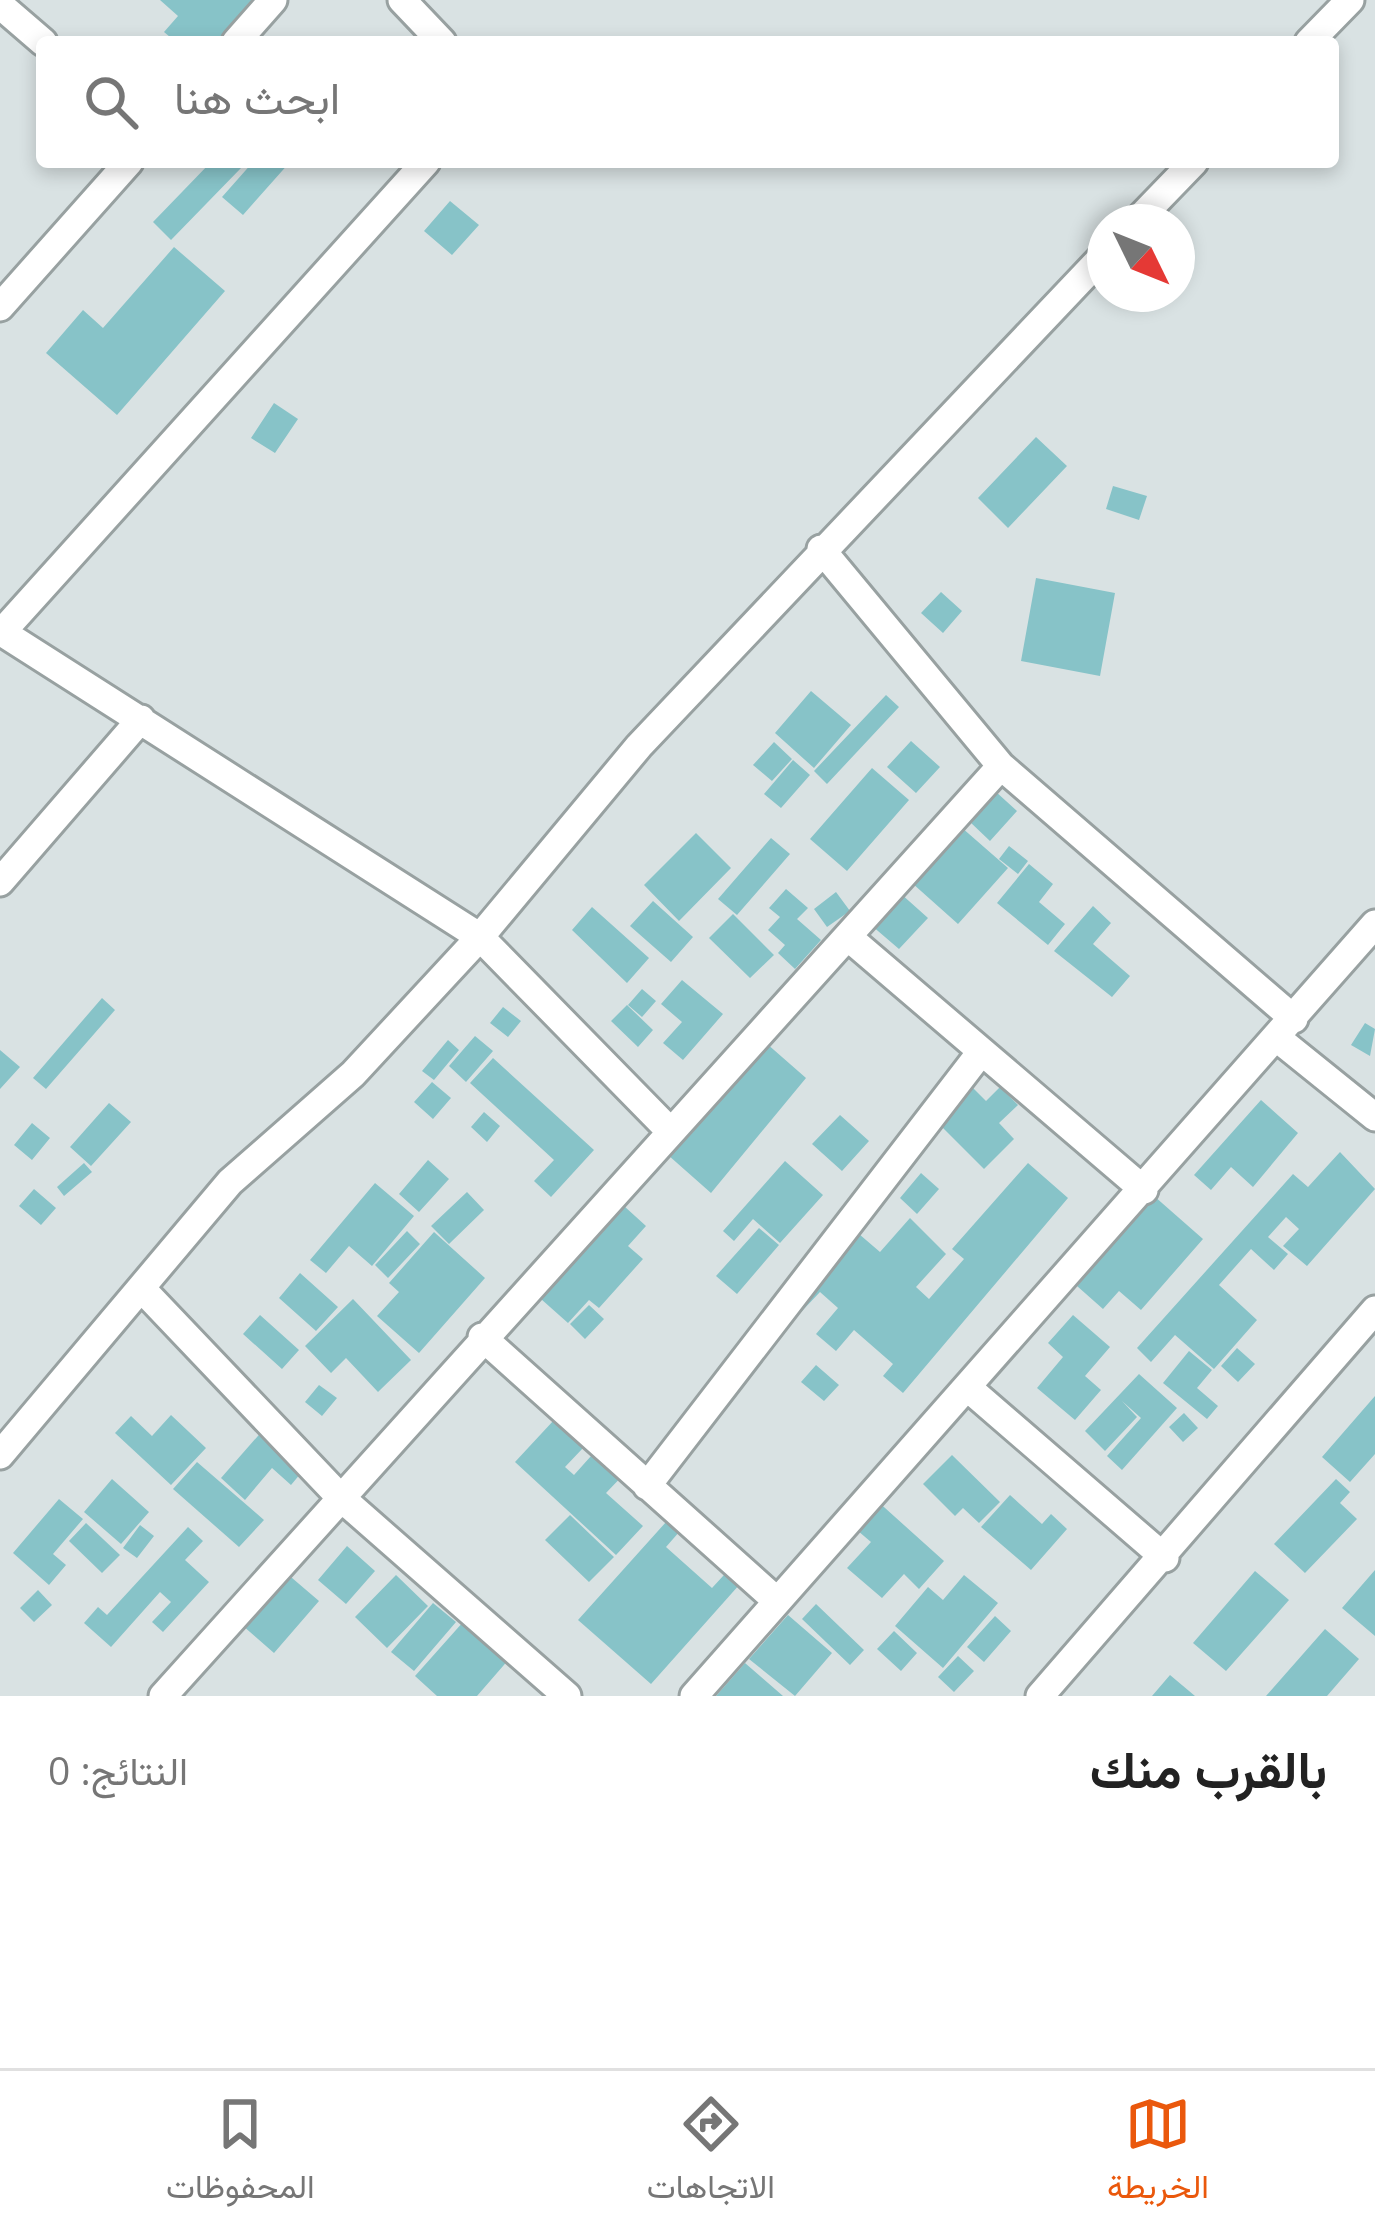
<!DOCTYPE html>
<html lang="ar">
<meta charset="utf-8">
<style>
:root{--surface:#fff;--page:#f2f2f2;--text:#222;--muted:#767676;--line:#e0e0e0;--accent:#ea580c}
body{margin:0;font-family:"Open Sans",Vazirmatn,sans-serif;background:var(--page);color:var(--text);direction:rtl}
.compass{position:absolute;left:1087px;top:204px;width:108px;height:108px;border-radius:50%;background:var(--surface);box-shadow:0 6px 18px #0003;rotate:133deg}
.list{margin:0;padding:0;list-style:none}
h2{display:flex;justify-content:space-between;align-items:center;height:156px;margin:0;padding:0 48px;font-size:51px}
h2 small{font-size:39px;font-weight:400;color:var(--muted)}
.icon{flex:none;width:66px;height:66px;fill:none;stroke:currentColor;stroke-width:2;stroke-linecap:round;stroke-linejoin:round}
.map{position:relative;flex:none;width:1375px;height:1696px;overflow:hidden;direction:ltr}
.search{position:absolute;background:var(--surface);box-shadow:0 6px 18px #0003;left:36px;right:36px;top:36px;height:132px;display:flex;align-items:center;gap:30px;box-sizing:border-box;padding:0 42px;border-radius:12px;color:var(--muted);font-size:45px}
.sheet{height:372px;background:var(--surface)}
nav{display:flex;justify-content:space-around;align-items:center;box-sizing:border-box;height:168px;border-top:3px solid var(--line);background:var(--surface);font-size:33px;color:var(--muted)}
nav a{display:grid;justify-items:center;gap:6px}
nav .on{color:var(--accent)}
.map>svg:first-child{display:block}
</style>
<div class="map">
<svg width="1375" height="1696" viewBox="0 0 1375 1696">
<rect width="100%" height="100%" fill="#d9e2e3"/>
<path fill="#87c3c8" d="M160,0H264L235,42H176L164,32L178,16Z
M211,162H235L241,168L171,240L153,222Z
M253,162H290L243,215L222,197Z
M450,201L479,225L452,255L424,231Z
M174,247L225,291L117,415L46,353L83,310L103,328Z
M274,403L298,419L275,453L251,438Z
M1036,437L1067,466L1008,528L978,498Z
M1113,486L1147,496L1139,520L1106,509Z
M1036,578L1115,593L1100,676L1021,661Z
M941,592L962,611L943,633L921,613Z
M811,691L851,725L814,768L775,733Z
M886,695L899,707L827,784L814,771Z
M911,741L940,767L916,793L887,767Z
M774,742L792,759L772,781L753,765Z
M793,760L810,775L781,808L764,794Z
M872,768L909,800L847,871L810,839Z
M995,791L1017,811L990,841L969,821Z
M961,827L1008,868L958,924L912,883Z
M696,833L731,868L679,921L644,885Z
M771,838L790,854L737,915L718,899Z
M1009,846L1028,861L1018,874L999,859Z
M1029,864L1053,884L1039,902L1065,924L1048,945L997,903Z
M786,889L808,908L797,919L821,940L795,969L778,953L785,945L768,930L780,917L769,908Z
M836,892L850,911L827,927L814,909Z
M900,893L928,918L899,949L871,925Z
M653,901L693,937L671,962L630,926Z
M1093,906L1111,923L1093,944L1130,976L1112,997L1054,951Z
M592,907L649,958L627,983L572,930Z
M733,914L774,955L750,978L709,938Z
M682,980L723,1014L683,1060L663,1043L682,1022L661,1004Z
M642,989L656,1001L642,1017L628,1005Z
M102,998L115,1010L46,1089L33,1078Z
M627,1005L653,1030L638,1047L611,1021Z
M503,1007L521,1021L508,1037L490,1023Z
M1365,1023L1375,1029L1370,1056L1351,1045Z
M475,1036L493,1051L466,1082L449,1066Z
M448,1040L459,1050L434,1080L422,1071Z
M766,1043L806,1078L711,1193L668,1155Z
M0,1050L20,1067L0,1089Z
M493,1058L594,1150L551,1197L534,1181L554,1160L470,1083Z
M963,1078L986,1101L1000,1087L1018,1105L999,1123L1014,1139L984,1169L939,1124L955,1109L944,1097Z
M432,1082L451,1098L433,1119L414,1102Z
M1261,1100L1298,1133L1253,1187L1231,1167L1211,1190L1194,1175Z
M109,1103L131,1122L91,1166L70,1147Z
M484,1112L500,1126L487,1142L471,1127Z
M840,1115L869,1141L842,1171L812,1144Z
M32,1123L50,1138L32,1160L14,1145Z
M1340,1152L1375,1189L1307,1266L1283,1246L1299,1229L1286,1217L1268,1237L1288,1254L1274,1270L1251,1249L1219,1285L1257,1320L1214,1369L1175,1335L1151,1362L1137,1348L1293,1174L1308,1187Z
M428,1160L449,1179L419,1212L399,1194Z
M785,1161L823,1195L780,1243L753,1219L734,1241L723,1231Z
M84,1163L92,1172L64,1196L57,1187Z
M1028,1163L1068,1198L903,1393L883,1376L893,1364L854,1330L836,1351L816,1334L838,1308L820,1292L801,1312L786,1298L852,1228L880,1252L910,1218L946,1254L916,1287L929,1299L964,1259L952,1249Z
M921,1173L939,1189L917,1214L900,1198Z
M375,1183L414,1216L372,1266L349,1246L326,1273L310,1260Z
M34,1189L56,1208L41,1225L19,1206Z
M467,1192L484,1210L449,1244L431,1226Z
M1154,1196L1203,1239L1141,1310L1119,1291L1103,1309L1077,1286Z
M624,1206L646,1226L628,1246L643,1259L599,1308L589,1300L568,1323L541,1299Z
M759,1228L779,1245L737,1294L716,1276Z
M407,1231L420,1244L388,1278L375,1265Z
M434,1232L485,1278L419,1353L377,1316L399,1292L389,1283Z
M300,1273L338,1307L316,1331L279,1298Z
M353,1299L411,1360L378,1392L346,1358L331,1373L305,1346Z
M589,1305L604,1319L585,1339L570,1324Z
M260,1315L299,1350L282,1369L243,1334Z
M1073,1315L1110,1347L1085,1376L1101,1390L1075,1420L1037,1388L1063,1357L1048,1343Z
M1237,1348L1255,1364L1238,1382L1221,1366Z
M1189,1351L1212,1370L1197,1388L1218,1406L1207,1419L1163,1383Z
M816,1365L839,1385L824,1401L801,1382Z
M1139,1374L1177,1408L1122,1470L1107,1456L1141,1418L1122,1401L1137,1417L1105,1451L1085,1431Z
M319,1385L337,1398L322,1416L305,1402Z
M1375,1396V1454L1350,1482L1322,1457Z
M1184,1413L1198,1428L1183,1442L1169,1427Z
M171,1415L206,1448L171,1485L115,1433L131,1416L152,1436Z
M554,1420L583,1448L565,1467L574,1475L600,1446L627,1471L606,1493L643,1526L616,1555L515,1462Z
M264,1429L306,1467L291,1485L272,1468L245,1500L221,1478Z
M952,1455L1000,1502L979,1523L963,1508L955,1516L923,1484Z
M197,1462L264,1520L239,1547L173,1489Z
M112,1479L149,1512L121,1544L84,1512Z
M1336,1479L1350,1492L1340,1503L1357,1519L1305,1573L1274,1544Z
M1010,1495L1042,1524L1051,1514L1067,1529L1031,1570L981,1527Z
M59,1499L83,1519L53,1554L66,1565L49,1585L13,1553Z
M875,1499L944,1561L919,1589L904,1574L882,1598L847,1568L871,1542L851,1525Z
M675,1512L687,1523L666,1547L712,1588L735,1563L748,1575L651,1684L578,1620Z
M570,1515L614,1557L589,1582L545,1540Z
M86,1523L120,1555L102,1573L69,1541Z
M140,1525L154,1536L137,1558L123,1548Z
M188,1527L203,1541L185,1560L209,1582L163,1632L152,1622L171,1602L160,1592L111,1647L84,1623L98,1607L107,1615Z
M347,1546L375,1571L346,1604L318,1580Z
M271,1560L319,1601L274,1653L226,1611Z
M1375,1570V1636L1342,1608Z
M1255,1571L1289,1600L1226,1671L1193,1643Z
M396,1575L428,1606L387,1648L355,1617Z
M964,1575L998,1603L943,1668L895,1626L928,1587L943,1600Z
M38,1590L52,1605L34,1622L20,1608Z
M433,1603L456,1622L414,1671L391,1652Z
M816,1604L864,1650L850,1665L802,1619Z
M472,1612L516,1651L477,1696H437L415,1676Z
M788,1615L832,1653L795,1696L749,1659Z
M995,1616L1011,1631L984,1662L967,1647Z
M1325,1629L1359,1659L1327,1696H1266Z
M894,1631L917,1653L901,1671L877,1649Z
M958,1656L974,1671L954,1692L938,1677Z
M745,1663L783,1696H716Z
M1170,1675L1195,1696H1152Z"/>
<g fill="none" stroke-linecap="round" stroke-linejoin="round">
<defs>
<path id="minor" d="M402,0L442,42
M0,5L43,42
M236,42L273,0
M1309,42L1350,0
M1136,222L1194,162
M0,307L129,162
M821,549L1001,766L1294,1019
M0,631L480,937L671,1132
M2,632L426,162
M0,882L141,719
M848,937L1144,1190
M1277,1038L1375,1117
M143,1290L339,1496L567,1696
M482,1337L777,1601
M967,1387L1165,1558
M0,1455L230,1182L353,1074L480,937L639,746L1105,254
M647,1486L981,1052
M163,1696L1001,766
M694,1696L1375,924
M1040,1696L1375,1310"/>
</defs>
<use href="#minor" stroke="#98a1a1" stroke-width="33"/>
<use href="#minor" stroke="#fff" stroke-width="27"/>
</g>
</svg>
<svg class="compass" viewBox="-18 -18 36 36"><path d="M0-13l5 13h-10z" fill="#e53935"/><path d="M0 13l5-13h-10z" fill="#767676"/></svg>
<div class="search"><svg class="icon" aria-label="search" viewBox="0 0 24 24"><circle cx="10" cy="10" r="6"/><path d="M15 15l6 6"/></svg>ابحث هنا</div>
</div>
<section class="sheet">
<h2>بالقرب منك<small>النتائج: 0</small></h2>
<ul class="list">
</ul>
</section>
<nav>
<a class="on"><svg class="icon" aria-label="map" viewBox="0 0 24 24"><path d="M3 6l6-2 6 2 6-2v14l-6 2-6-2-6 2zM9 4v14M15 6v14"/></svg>الخريطة</a>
<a><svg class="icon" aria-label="directions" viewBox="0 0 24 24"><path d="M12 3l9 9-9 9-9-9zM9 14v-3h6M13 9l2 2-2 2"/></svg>الاتجاهات</a>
<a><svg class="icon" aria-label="saved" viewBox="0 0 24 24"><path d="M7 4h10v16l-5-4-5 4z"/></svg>المحفوظات</a>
</nav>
